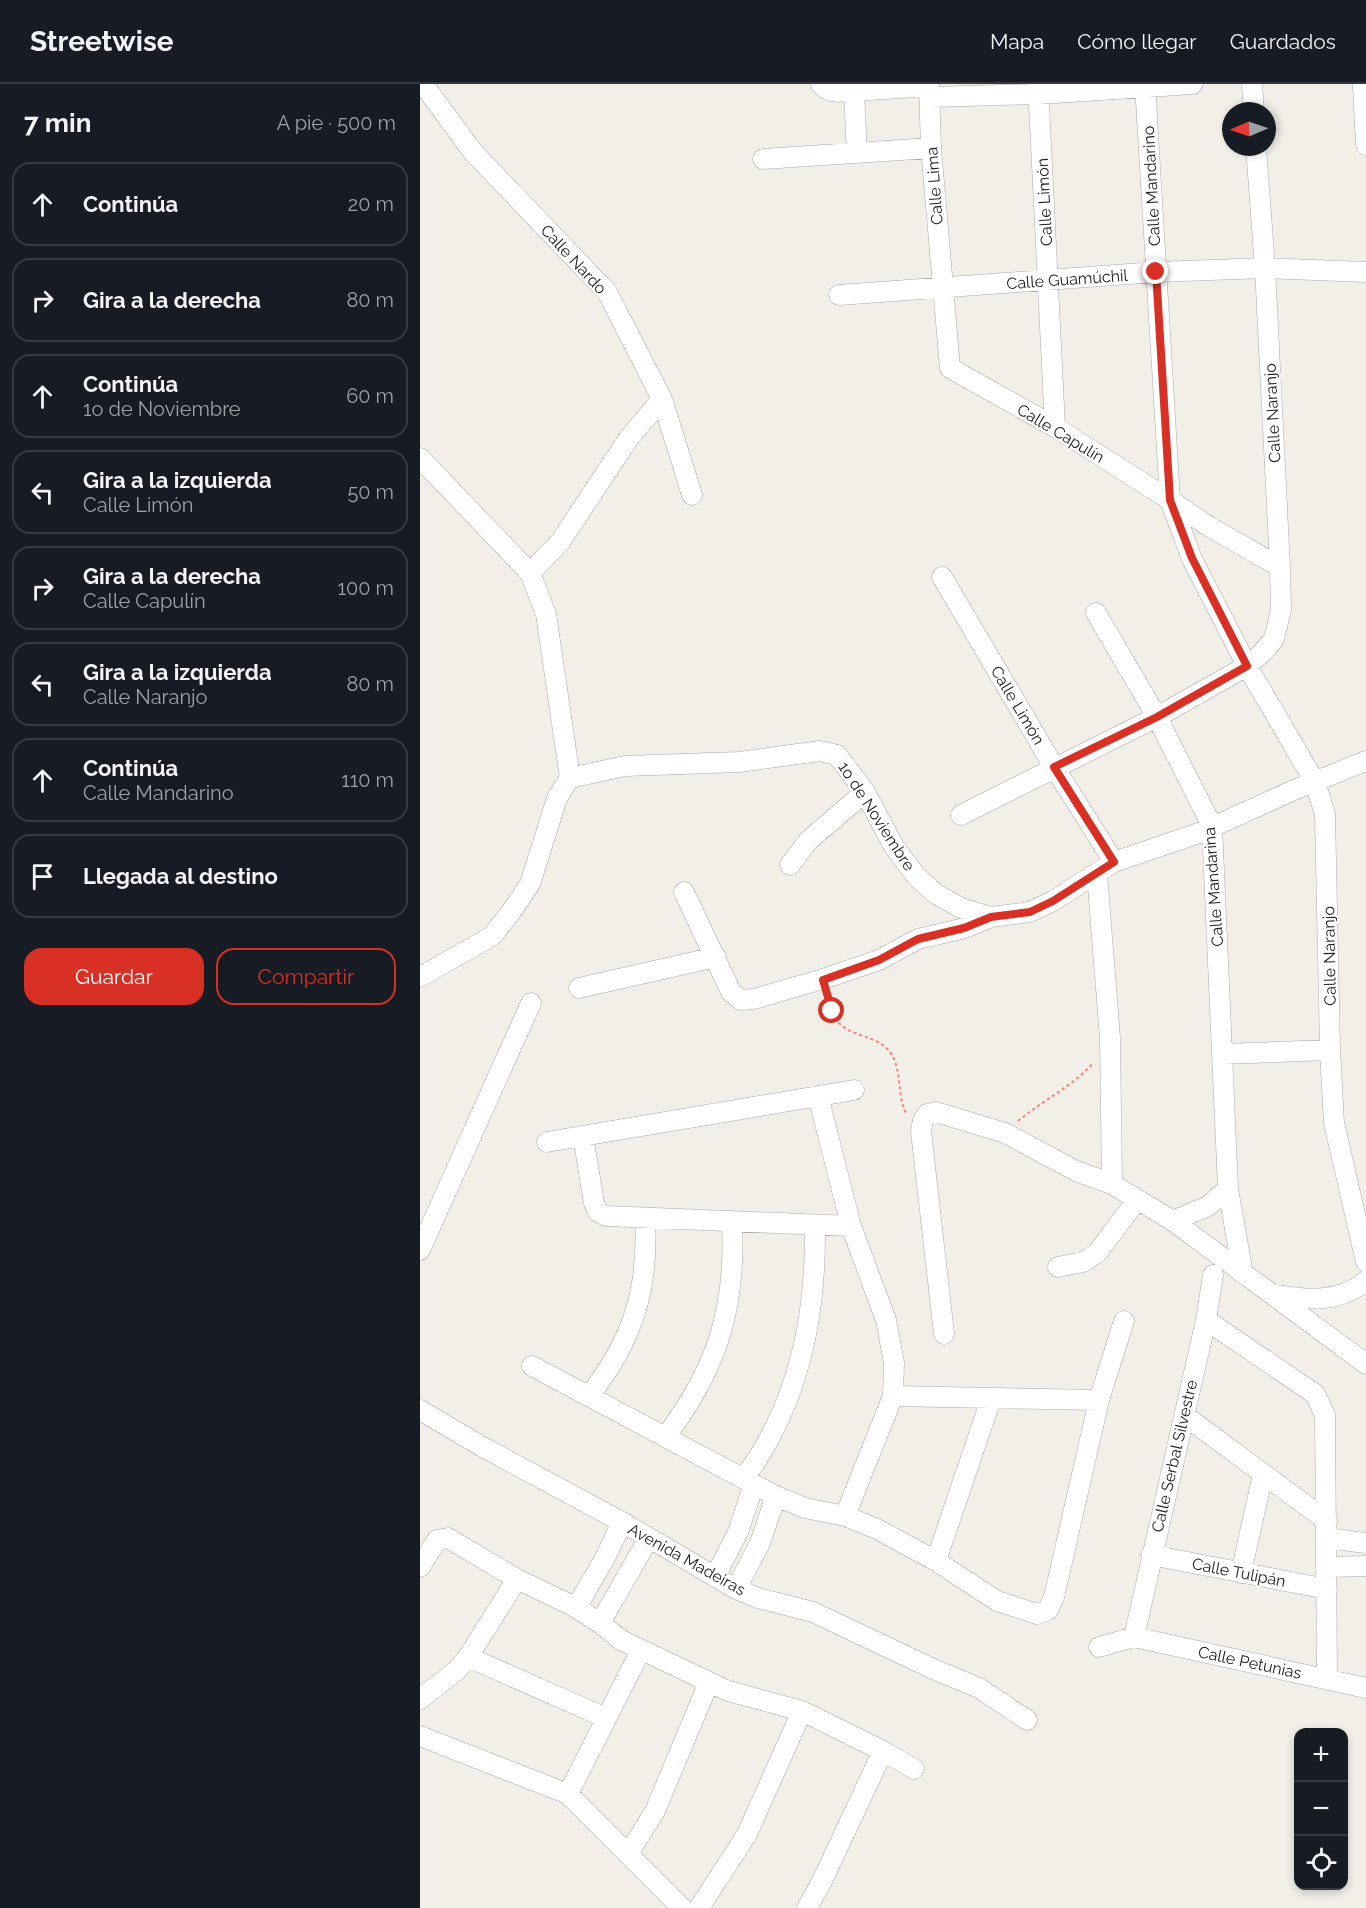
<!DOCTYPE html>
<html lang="es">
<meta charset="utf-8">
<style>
:root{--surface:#171b24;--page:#20242c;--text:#f1f3f6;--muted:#9ea1a6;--line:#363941;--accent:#d93025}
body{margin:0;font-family:Raleway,sans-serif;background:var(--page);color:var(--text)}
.controls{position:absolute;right:18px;bottom:18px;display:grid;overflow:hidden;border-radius:12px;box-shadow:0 3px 9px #0003}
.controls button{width:54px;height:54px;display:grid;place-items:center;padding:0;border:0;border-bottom:2px solid var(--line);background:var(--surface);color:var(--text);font:30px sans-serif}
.compass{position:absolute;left:802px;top:18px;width:54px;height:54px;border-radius:50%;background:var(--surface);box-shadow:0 3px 9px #0003;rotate:268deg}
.stop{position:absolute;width:18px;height:18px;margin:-14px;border:4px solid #d93025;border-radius:50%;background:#fff}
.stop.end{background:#d93025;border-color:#fff;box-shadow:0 2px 6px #0008}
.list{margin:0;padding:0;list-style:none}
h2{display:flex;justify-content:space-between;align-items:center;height:78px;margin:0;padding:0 24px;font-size:26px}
h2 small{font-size:20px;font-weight:400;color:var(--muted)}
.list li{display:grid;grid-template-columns:39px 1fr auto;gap:18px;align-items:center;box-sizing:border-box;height:84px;margin:0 12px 12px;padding:0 12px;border:2px solid var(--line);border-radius:18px}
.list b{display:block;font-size:22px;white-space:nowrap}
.list p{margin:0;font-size:20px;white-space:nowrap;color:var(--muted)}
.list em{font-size:20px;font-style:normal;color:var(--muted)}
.actions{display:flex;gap:12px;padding:18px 24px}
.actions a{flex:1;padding:14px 0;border:2px solid var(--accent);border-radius:18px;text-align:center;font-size:21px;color:var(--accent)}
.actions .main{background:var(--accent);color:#fff}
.icon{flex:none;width:33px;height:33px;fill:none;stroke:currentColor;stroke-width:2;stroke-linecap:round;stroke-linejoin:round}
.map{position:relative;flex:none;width:946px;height:1824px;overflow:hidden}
header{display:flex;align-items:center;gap:36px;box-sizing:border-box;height:84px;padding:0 30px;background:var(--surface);border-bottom:2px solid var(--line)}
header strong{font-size:28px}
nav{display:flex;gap:33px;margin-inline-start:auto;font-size:21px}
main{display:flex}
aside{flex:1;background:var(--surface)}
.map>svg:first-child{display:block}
</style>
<header>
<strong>Streetwise</strong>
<nav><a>Mapa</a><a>Cómo llegar</a><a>Guardados</a></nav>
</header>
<main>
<aside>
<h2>7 min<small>A pie · 500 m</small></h2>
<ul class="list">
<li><svg class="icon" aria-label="ahead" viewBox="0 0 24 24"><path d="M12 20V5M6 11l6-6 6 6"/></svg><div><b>Continúa</b></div><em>20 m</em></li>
<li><svg class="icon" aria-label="right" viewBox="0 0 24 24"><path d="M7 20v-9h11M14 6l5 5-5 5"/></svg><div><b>Gira a la derecha</b></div><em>80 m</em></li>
<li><svg class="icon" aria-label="ahead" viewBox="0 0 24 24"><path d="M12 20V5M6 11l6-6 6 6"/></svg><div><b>Continúa</b><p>1o de Noviembre</p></div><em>60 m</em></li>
<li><svg class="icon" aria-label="left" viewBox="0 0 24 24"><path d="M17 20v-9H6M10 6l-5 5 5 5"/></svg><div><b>Gira a la izquierda</b><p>Calle Limón</p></div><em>50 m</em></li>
<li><svg class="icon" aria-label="right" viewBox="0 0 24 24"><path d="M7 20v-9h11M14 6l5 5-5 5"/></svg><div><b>Gira a la derecha</b><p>Calle Capulín</p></div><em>100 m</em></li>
<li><svg class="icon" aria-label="left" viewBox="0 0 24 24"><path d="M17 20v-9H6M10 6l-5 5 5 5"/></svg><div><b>Gira a la izquierda</b><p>Calle Naranjo</p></div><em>80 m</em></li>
<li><svg class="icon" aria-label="ahead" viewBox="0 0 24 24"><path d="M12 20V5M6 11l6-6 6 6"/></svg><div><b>Continúa</b><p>Calle Mandarino</p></div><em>110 m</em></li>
<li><svg class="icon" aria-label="arrive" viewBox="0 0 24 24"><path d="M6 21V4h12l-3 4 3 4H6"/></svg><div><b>Llegada al destino</b></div></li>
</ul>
<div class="actions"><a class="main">Guardar</a><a>Compartir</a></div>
</aside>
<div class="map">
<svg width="946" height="1824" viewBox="0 0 946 1824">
<rect width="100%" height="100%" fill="#f2efe9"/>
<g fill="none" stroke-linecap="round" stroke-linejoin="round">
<defs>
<path id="minor" d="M3,0L53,68L187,208L242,315L272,411
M401,0C409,11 422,7 434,7L437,69
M509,0L511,64L530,284L635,343L750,416L772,475L827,582L895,698L905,730L910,966L914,1039L946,1178
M618,0L635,343
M725,0L750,416L788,442L860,483
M832,0L834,27
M943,0L946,61
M434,7L509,2
M510,13L618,10L773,0
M343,75L511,64
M419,211L736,188L845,184L946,188
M0,374L110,489L126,530L150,694
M110,489L140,458L209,354L242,315
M522,493L634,683L694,778
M676,529L737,633L792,742L808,1105L823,1190
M541,731L737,633L827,582L841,570L854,555L861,526L860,483L845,184L836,63
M370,781L388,757L445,708
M677,790L690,954L692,1100
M264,808L311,908L321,916L334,915L403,895L459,876L498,855L545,844L571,833
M0,893L72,852L91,828L110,800L137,714L150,694L205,682L319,678L400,667L417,671L445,708L473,761L496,792L516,810L541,824L571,833L610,828L633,817L694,778L779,749L874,706L946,677
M159,904L296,873
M802,970L910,966
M398,1012L431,1142L466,1236L474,1279L473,1312L425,1432
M163,1052L174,1119L178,1128L186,1132L431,1142
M127,1058L434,1006
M753,1137L788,1122L808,1105
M0,1166L111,919
M638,1183L663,1178L677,1169L717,1116
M852,1210C885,1216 918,1220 946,1197
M786,1236L895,1310L905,1331L907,1595
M524,1250L501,1047L503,1036L507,1030L516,1028L585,1049L656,1087L692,1100L753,1137L946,1280
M112,1282L356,1412L385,1424L425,1432L457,1445L516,1477L577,1517L617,1530L628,1526L634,1513L679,1316L704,1237
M169,1312C213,1256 229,1205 225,1135
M473,1312L679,1316
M0,1326L61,1362L202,1438L316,1505L338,1514L393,1528L511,1584L559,1604L607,1636
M764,1331L907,1437
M246,1352C298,1283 316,1224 312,1138
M324,1394C333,1381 342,1369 349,1355C385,1288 396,1216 395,1141
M907,1454L946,1459
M731,1471L907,1505
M516,1477L571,1315
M0,1483L17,1456L28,1454L97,1495L153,1522L180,1539L201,1556L308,1607L382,1627L463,1667L494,1685
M908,1483L946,1482
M821,1489L843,1390
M295,1493L318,1448L334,1400
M316,1505L340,1459L356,1412
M156,1524L185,1474L202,1438
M180,1539L229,1454
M714,1553L786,1236L793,1191
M679,1563L714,1553L946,1604
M48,1573L186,1634
M0,1615L36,1587L48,1573L97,1495
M0,1652L148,1710L262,1824
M148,1710L221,1566
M208,1770L235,1727L289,1598
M279,1824L327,1750L382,1627
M387,1824L403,1795L463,1667"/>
</defs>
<use href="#minor" stroke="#a9a9a9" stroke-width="21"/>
<path stroke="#fa8072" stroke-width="2" stroke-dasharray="3 3" stroke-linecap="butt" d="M408,911C410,919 412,930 417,937C430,953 457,951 470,968C483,986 476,1012 487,1031
M598,1037C623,1016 652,1003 674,978"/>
<use href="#minor" stroke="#fff" stroke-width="20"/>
</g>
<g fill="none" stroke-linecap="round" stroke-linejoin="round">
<path stroke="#d93025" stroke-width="8" d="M412,927L403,896L459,876L498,855L544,844L571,833L610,828L633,817L694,778L634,683L737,633L827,582L772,474L750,416L736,188"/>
</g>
<g text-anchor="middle" stroke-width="4.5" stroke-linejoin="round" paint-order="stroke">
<g font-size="16" fill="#222" stroke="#fff">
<text transform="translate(514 102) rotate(-94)" y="6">Calle Lima</text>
<text transform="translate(731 102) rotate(-93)" y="6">Calle Mandarino</text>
<text transform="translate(624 118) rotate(-93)" y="6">Calle Limón</text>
<text transform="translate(154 175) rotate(47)" y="6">Calle Nardo</text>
<text transform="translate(647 195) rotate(-4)" y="6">Calle Guamúchil</text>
<text transform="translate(852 329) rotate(-93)" y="6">Calle Naranjo</text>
<text transform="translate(641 349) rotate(31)" y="6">Calle Capulín</text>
<text transform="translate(598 621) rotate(59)" y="6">Calle Limón</text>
<text transform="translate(457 732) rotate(57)" y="6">1o de Noviembre</text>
<text transform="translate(793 803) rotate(-94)" y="6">Calle Mandarina</text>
<text transform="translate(909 872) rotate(-91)" y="6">Calle Naranjo</text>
<text transform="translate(754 1372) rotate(-77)" y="6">Calle Serbal Silvestre</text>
<text transform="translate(267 1475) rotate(29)" y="6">Avenida Madeiras</text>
<text transform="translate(819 1488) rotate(11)" y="6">Calle Tulipán</text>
<text transform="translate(830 1578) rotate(12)" y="6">Calle Petunias</text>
</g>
</g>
</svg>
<div class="controls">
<button>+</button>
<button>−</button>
<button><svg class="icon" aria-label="locate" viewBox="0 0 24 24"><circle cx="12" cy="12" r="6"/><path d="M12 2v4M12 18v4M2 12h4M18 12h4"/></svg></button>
</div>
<svg class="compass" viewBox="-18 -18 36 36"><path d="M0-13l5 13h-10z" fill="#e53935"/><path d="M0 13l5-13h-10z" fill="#9ea1a6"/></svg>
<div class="stop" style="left:412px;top:927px"></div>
<div class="stop end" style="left:736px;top:188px"></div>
</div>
</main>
